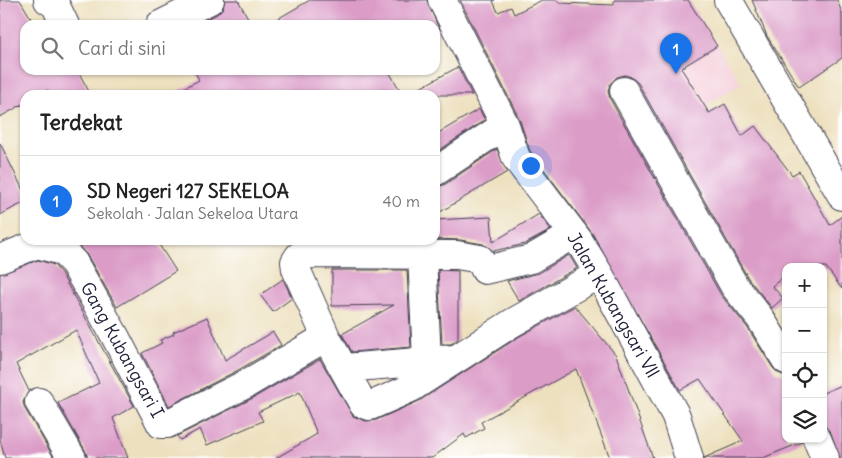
<!DOCTYPE html>
<html lang="id">
<meta charset="utf-8">
<style>
:root{--surface:#fff;--page:#f2f2f2;--text:#222;--muted:#767676;--line:#e0e0e0;--accent:#1a73e8}
body{margin:0;font-family:Delius,sans-serif;background:var(--page);color:var(--text)}
.controls{position:absolute;right:15px;bottom:15px;display:grid;overflow:hidden;border-radius:10px;box-shadow:0 1px 4px #0004}
.controls button{width:45px;height:45px;display:grid;place-items:center;padding:0;border:0;border-bottom:1px solid var(--line);background:var(--surface);color:var(--text);font:25px sans-serif}
.you{position:absolute;left:530px;top:165px;width:18px;height:18px;margin:-12px;border:4px solid #fff;border-radius:50%;background:#1a73e8;box-shadow:0 0 0 8px #1a73e833}
.badge{display:grid;place-items:center;width:32px;height:32px;border-radius:50%;background:var(--accent);color:#fff;font-size:16px;font-weight:700}
.pin{position:absolute;translate:-50% -41px;filter:drop-shadow(0 1px 2px #0008)}
.pin::after{content:'';position:absolute;top:26px;width:18px;height:15px;background:inherit;clip-path:polygon(0 0,100% 0,50% 100%)}
.list{margin:0;padding:0;list-style:none}
h2{display:flex;justify-content:space-between;align-items:center;height:65px;margin:0;padding:0 20px;font-size:21px}
h2 small{font-size:16px;font-weight:400;color:var(--muted)}
.list li{display:grid;grid-template-columns:32px 1fr auto;gap:15px;align-items:center;box-sizing:border-box;height:90px;padding:0 20px;border-top:1px solid var(--line)}
.list b{display:block;font-size:19px;white-space:nowrap}
.list p{margin:0;font-size:16px;white-space:nowrap;color:var(--muted)}
.list em{font-size:16px;font-style:normal;color:var(--muted)}
.icon{flex:none;width:28px;height:28px;fill:none;stroke:currentColor;stroke-width:2;stroke-linecap:round;stroke-linejoin:round}
.map{position:relative;flex:none;width:842px;height:458px;overflow:hidden}
.search{position:absolute;background:var(--surface);box-shadow:0 1px 4px #0004;left:20px;top:20px;width:420px;height:55px;display:flex;align-items:center;gap:12px;box-sizing:border-box;padding:0 18px;border-radius:15px;color:var(--muted);font-size:19px}
.panel{position:absolute;background:var(--surface);box-shadow:0 1px 4px #0004;left:20px;top:90px;width:420px;height:155px;border-radius:15px}
.map>svg:first-child{display:block}
</style>
<div class="map">
<svg width="842" height="458" viewBox="0 0 842 458">
<rect width="100%" height="100%" fill="#fff"/>
<filter id="ink" filterUnits="userSpaceOnUse"><feTurbulence type="fractalNoise" baseFrequency=".02" numOctaves="2"/><feDisplacementMap in="SourceGraphic" scale="10" xChannelSelector="R" yChannelSelector="G"/><feConvolveMatrix kernelMatrix="1 2 1 2 8 2 1 2 1" color-interpolation-filters="sRGB"/></filter>
<filter id="wash" filterUnits="userSpaceOnUse"><feTurbulence type="fractalNoise" baseFrequency=".0096" numOctaves="4" result="noise"/><feDisplacementMap in="SourceGraphic" scale="20" xChannelSelector="R" yChannelSelector="G"/><feGaussianBlur stdDeviation="1.12" result="paint"/><feColorMatrix in="noise" values="0 0 0 0 0 0 0 0 0 0 0 0 0 0 0 0 0 1.4 0 .05"/><feComposite in="paint" operator="in"/></filter>
<g filter="url(#wash)">
<rect width="100%" height="100%" fill="#ede0be"/>
<path fill="#f5cfda" d="M697,12L741,84L655,136L611,65Z"/>
<g id="blocks">
<path fill="#db9cc8" d="M0,0H20L35,25H25V70H84L79,73L91,95H51L48,90L39,95H25V103L0,117Z
M225,0H238L252,25H195L217,14L223,8Z
M310,0H427L439,29L435,31V25H267Z
M460,0H495L493,1L498,12L511,7L514,14L542,0H557L559,3L614,5V0H688L717,46L681,68L709,113L725,104L742,136L755,126L792,175L799,171L830,225L842,216V289L826,267H786V275L772,286L783,298L772,308L748,278L638,83L631,77L625,75L617,77L610,84L608,91L610,99L721,295L747,327L773,368L778,373L786,376V439H802V442L763,458H704L743,441L700,379L680,390L592,233L530,151L519,118Z
M752,0H837L842,13V58L799,87L767,36Z
M458,67L472,95H407Z
M194,70H388L403,95H171L199,80Z
M479,109L485,120L435,153V135Z
M0,143L25,194V202L0,215Z
M497,149L507,172L435,215V187L444,185Z
M539,214L551,230L525,244L493,251L483,244L460,240L435,239V220L491,217L493,242Z
M73,240H156L176,271L117,307L87,255Z
M569,255L577,268L519,301L507,281L539,273Z
M38,260L54,265L61,273L134,406L113,418L128,458H88L85,450L58,403L99,383L76,330L16,364L29,391L23,402L25,409L54,458H5L0,440V274Z
M332,270H407L411,347L352,352L342,334L394,305L332,306Z
M438,270L458,271V339L451,344H442Z
M283,279L292,298L273,312L260,295Z
M575,306L616,355L653,458H610L576,369L481,422L484,428L466,438L464,434L432,458H276L317,434L300,392L258,412L263,421L207,445L200,429L180,440L177,436L255,397L320,359L353,416L366,421L376,420L419,401L520,336Z
M207,317L225,360L273,332L281,345L240,369L169,406L142,353L162,343L160,340L174,334L173,332Z
M842,385V458H840L831,433L823,425V393Z"/>
</g>
</g>
<g filter="url(#ink)">
<use href="#blocks" fill-opacity="0" stroke="#403e4f" stroke-width="1"/>
<g fill="none" stroke-linecap="round" stroke-linejoin="round">
<defs>
<path id="minor" d="M48,0L55,4L65,25
M442,0L505,125L516,158L579,241L599,274L676,416L689,458
M728,0L842,196
M160,25L210,0
M624,91L735,287L760,318L786,360
M435,172L505,125
M574,234L531,259L485,270L480,259L457,255L312,254L299,256L295,262L296,269L326,337L363,404L370,406L411,388L512,323L599,274
M422,255L427,360
M0,259L37,244L62,251L74,263L115,336L161,424H167L248,383L326,337
M344,368L454,359
M39,402L72,458
M817,439L825,458"/>
</defs>
<use href="#minor" stroke="#403e4f" stroke-width="30"/>
<use href="#minor" stroke="#fff" stroke-width="28"/>
</g>
</g>
<g text-anchor="middle" stroke-width="4.5" stroke-linejoin="round" paint-order="stroke">
<g font-size="18" fill="#22223b" stroke="#fff">
<text transform="translate(613 305) rotate(60)" y="6">Jalan Kubangsari Vll</text>
<text transform="translate(122 350) rotate(61)" y="6">Gang Kubangsari I</text>
</g>
</g>
</svg>
<div class="controls">
<button>+</button>
<button>−</button>
<button><svg class="icon" aria-label="locate" viewBox="0 0 24 24"><circle cx="12" cy="12" r="6"/><path d="M12 2v4M12 18v4M2 12h4M18 12h4"/></svg></button>
<button><svg class="icon" aria-label="layers" viewBox="0 0 24 24"><path d="M12 4l9 5-9 5-9-5zM3 14l9 5 9-5"/></svg></button>
</div>
<div class="you"></div>
<div class="pin badge" style="left:676px;top:74px">1</div>
<div class="search"><svg class="icon" aria-label="search" viewBox="0 0 24 24"><circle cx="10" cy="10" r="6"/><path d="M15 15l6 6"/></svg>Cari di sini</div>
<section class="panel">
<h2>Terdekat<small></small></h2>
<ul class="list">
<li><span class="badge">1</span><div><b>SD Negeri 127 SEKELOA</b><p>Sekolah · Jalan Sekeloa Utara</p></div><em>40 m</em></li>
</ul>
</section>
</div>
